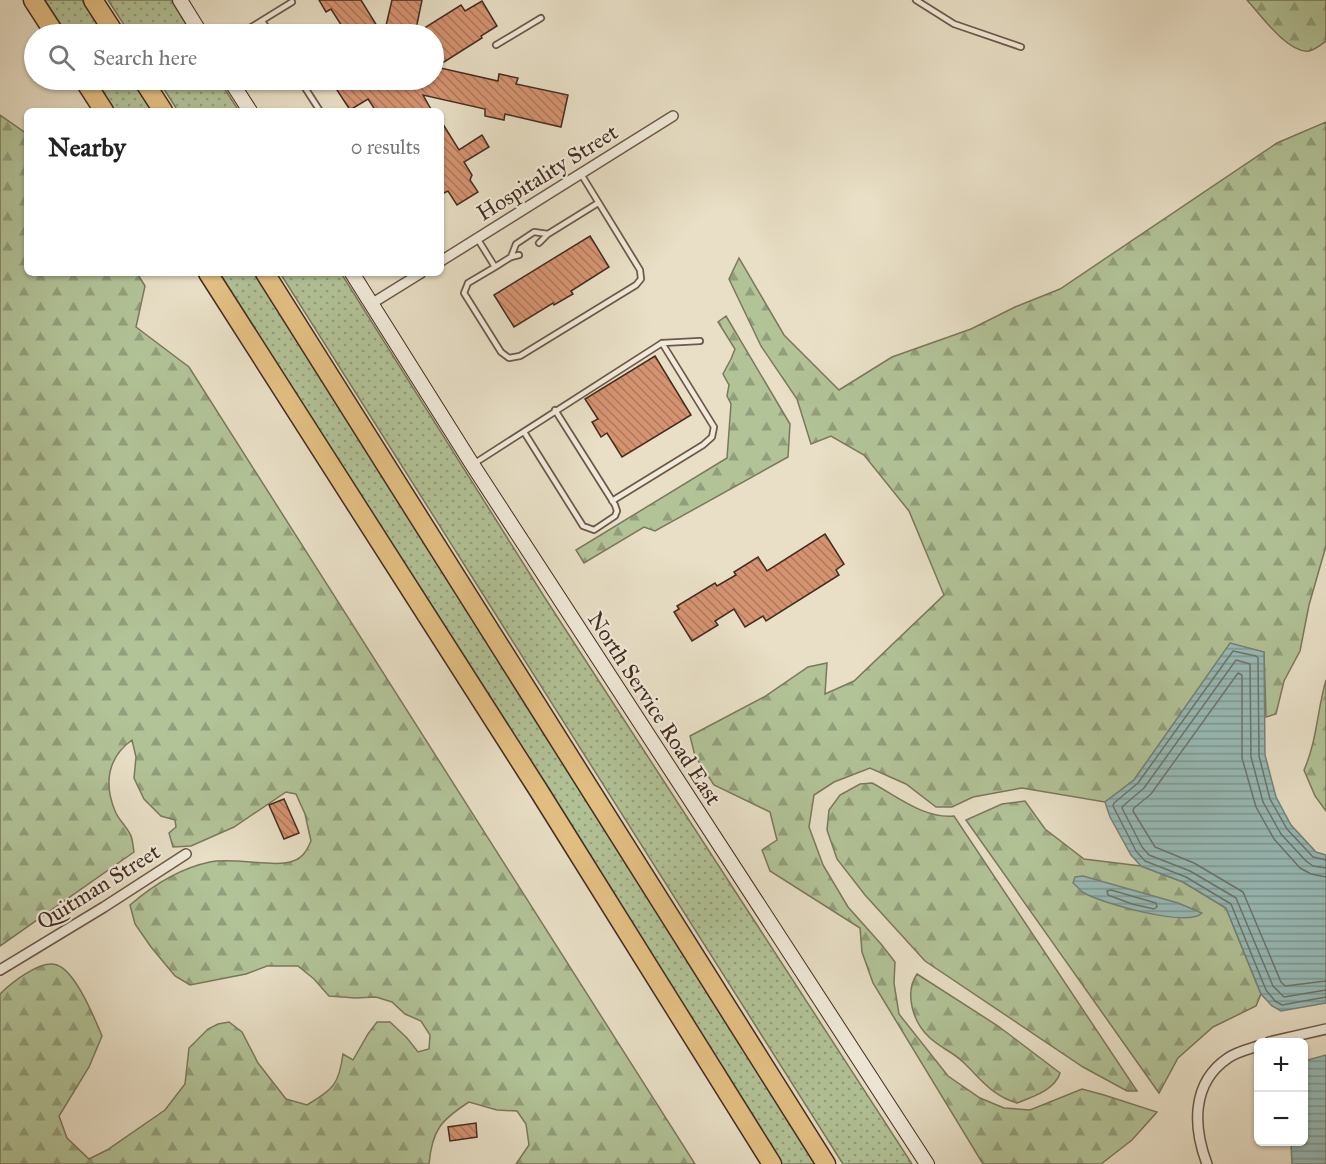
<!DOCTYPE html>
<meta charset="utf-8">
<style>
:root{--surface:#fff;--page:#f2f2f2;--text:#222;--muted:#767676;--line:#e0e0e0}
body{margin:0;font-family:"IM FELL Great Primer",serif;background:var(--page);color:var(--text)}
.controls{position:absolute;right:18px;bottom:18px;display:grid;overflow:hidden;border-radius:9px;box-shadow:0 2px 4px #0004}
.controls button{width:54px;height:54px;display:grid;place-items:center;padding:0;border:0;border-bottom:2px solid var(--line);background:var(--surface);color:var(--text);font:30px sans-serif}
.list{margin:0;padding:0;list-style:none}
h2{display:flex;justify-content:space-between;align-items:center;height:78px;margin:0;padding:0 24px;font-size:26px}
h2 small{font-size:20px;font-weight:400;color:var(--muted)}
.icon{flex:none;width:33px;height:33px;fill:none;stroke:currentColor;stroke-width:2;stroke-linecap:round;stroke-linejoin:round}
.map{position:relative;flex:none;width:1326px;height:1164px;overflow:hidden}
.search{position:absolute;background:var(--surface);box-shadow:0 2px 4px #0004;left:24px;top:24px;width:420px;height:66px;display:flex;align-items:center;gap:15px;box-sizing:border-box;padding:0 21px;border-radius:33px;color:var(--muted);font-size:22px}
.panel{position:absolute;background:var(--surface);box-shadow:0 2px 4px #0004;left:24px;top:108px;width:420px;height:168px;border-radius:9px}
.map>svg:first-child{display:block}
</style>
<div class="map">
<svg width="1326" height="1164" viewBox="0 0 1326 1164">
<defs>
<pattern id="grass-dots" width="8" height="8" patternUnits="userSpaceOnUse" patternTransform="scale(1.5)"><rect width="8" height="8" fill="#b2c398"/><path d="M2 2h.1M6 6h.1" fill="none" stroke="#929f7c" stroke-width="1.8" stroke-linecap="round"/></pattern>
<pattern id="forest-firs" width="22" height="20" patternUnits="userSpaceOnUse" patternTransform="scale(1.5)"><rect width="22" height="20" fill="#b2c398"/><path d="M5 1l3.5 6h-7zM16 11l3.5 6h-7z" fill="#929f7c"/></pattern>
<pattern id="water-rules" width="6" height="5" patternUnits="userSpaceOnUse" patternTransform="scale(1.5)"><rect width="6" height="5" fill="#98bcb9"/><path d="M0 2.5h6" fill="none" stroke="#7e9996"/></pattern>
<pattern id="building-back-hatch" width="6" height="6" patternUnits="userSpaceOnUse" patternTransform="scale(1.5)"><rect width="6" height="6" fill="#d59370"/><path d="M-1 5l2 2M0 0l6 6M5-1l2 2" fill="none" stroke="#ae785c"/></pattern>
</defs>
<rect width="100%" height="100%" fill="#e8dfc6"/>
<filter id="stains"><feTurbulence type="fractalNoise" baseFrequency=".00333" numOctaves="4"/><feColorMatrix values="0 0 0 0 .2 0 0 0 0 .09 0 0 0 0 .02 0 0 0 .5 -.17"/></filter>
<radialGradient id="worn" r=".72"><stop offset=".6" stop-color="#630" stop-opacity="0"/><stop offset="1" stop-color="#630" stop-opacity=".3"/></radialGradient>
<path fill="url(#grass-dots)" stroke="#7b785c" stroke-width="1.5" d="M45,0H82L103,34H67Z
M108,0H171L192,34H130Z
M95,80H132L152,111H115Z
M158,80H219L239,111H178Z
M217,273H254L816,1164H779Z
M280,273H341L545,598L912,1164H843Z"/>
<path fill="url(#forest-firs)" stroke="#7b785c" stroke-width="1.5" d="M1247,0H1326V41C1322,44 1315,50 1309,51C1288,54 1260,14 1247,0Z
M0,115L27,134V273H137L145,286L136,327L189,367L695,1164H516L529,1145L526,1124L517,1111L497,1110L469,1102C441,1120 432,1130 429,1164H0V994C11,983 41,959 57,965C76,972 94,1017 102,1036L89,1067L59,1116L67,1138L89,1159L107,1150L165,1110L185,1084L189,1048L208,1029L218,1024L229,1022L242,1032L258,1063L286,1099L307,1105C333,1089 339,1085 343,1054L353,1060L368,1034L377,1022H390L407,1038L418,1052L429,1049L430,1035L421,1021L405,1014L392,1002L376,997L355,998L329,996L314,979L298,966H267L246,974L190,985L175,976L151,947L135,924L130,905C152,886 181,868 210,862C232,857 277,868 293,861C303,858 307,850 311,841L305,814L296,794L286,792L234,827L191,846L173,847L169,833L176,827L175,820L161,816L144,799L134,778L136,757L132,740C107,758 104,784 115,811C118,819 126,826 130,834C133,839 133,847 134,852L0,946Z
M1326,122V546L1309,605L1300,651L1284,681L1276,714L1266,717L1264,652L1230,644L1134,780L1105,802L1022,788L973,797L952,807H936L906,784L870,768L834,782L814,795L809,827L823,865L848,907L881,944L895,962L894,983L899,1014L948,1076L980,1098L1004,1108L1030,1110L1082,1089L1104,1095L1157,1112L1132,1140L1101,1164H983L873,983L862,952L860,928L770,871L762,850L777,840L770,812L714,785L695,756L690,736L764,697L808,667L827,663L825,694L854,681L944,595L909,511L864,455L831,436L811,444L797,399L761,346L729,279L739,258L784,335L839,390L892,357L971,329L1015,307L1060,289L1277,143Z
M726,316L790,424L788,457L655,531L644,527L584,563L576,550L727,458L731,404L727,396L729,385L723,374L731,359L735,349L718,322Z
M1326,680V811L1315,796L1304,770C1317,741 1317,711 1326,680Z
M872,783C897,796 924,819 954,816L1137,1091H1127L1083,1067L925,961L865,895L837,859L827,830L829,810L840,795L860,784Z
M1025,801L1045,829L1084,859L1141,866L1183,882L1226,908L1261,994L1256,1006L1213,1027L1178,1058L1159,1093L966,820L1002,804Z
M917,974L998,1026L1060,1073C1055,1090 1032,1097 1017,1103C991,1095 982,1080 963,1062C953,1052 939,1047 929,1037C913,1022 904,993 917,974Z"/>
<path fill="url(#water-rules)" stroke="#76827c" stroke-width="1.5" d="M1230,643L1264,652L1265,755L1276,797L1291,825L1316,852L1326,855V1003L1281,1011L1272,1006L1261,994L1226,908L1183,882L1141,866L1131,855L1110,817L1105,802L1134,780Z
M1083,876L1178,903L1202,913C1187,928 1102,903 1084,893C1080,891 1077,886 1073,883L1075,877Z
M1326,1055V1164H1292L1291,1142H1304V1061Z"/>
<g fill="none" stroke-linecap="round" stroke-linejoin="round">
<path stroke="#6e746d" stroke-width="1.5" d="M1326,860L1313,857L1287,829L1270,799L1259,756L1258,658L1256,656L1233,651L1138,783L1114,803L1113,806L1136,851L1145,861L1186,877L1231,904L1266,990L1275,1001L1282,1005L1326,997
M1326,868L1313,866L1306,861L1281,834L1263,802L1251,757L1250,664L1236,660L1144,788L1123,806L1122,808L1142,847L1149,855L1190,871L1236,898L1273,986L1284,997L1326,990
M1326,877L1311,874L1300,868L1274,839L1256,807L1242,758V675L1238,673L1151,794L1134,808L1133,811L1155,847L1194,863L1243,892L1281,982L1285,986L1326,981
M1111,890L1156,903L1157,907L1154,909L1132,904L1108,895L1107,891Z"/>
</g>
<path fill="url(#building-back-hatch)" stroke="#442c21" stroke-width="1.5" d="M319,0H361L382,34H347L331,9L326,12Z
M392,0H422L415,34L461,5L465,11L482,1L497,26L481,36L482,38L436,67L498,81L499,74L518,78L516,84L568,95L561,127L505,114L504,120L485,116V109L423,95L432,111H376L368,99L350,110L337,90L353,80H434V34H384Z
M441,121L459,150L482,135L489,147L464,162L472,175L470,180L478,192L457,205L448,191L444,193L441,188Z
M590,236L609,267L571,291L573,294L554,305L553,303L514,327L494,295Z
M655,356L691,415L622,457L607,433L601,437L592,422L598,419L585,399Z
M825,534L844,564L836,570L839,575L766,621L763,616L745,627L734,609L715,621L718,625L692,641L674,612L679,609L677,606L715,583L717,586L736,575L734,572L758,557L767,571Z
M284,799L299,833L284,839L269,805Z
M476,1123L477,1137L450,1141L448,1127Z"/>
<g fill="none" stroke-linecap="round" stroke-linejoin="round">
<defs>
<path id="lane" d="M916,0L954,24L1021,47
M262,21L271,34
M240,34L292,2
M496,45L541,18
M300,80L320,111
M477,238L495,267L468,283L464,293L501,352L509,358L520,356L636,285L641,279L640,270L581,174
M539,243L548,234L598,203
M511,257L516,244L534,232L548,234
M495,267L511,257L519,255
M524,432L583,526L594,530L615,516L617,511L615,505L555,410
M475,463L662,343L700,341
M612,501L703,445L712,437L714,427L662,343"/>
<path id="street" d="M441,261L673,116
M371,304L421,273
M0,970L104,907L186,854
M1269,1042L1326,1029
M1207,1164C1193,1127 1191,1083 1228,1058C1236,1052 1249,1049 1258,1046"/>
<path id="secondary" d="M180,0L201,34
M230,80L250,111
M352,273L472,464L927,1164"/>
<path id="highway" d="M33,0L55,34
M93,0L115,34
M84,80L104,111
M143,80L163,111
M208,273L539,791L772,1164
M265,273L826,1164"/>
</defs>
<use href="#lane" stroke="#6d594a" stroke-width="8"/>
<use href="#street" stroke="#6d594a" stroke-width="12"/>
<use href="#secondary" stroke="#442c21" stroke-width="16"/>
<use href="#highway" stroke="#442c21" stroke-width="21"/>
<use href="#lane" stroke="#f0eada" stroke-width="4.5"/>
<use href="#street" stroke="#f0eada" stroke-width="9"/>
<use href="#secondary" stroke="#f0eada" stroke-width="14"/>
<use href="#highway" stroke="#e4c083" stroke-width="18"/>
</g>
<g text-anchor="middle" stroke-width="4.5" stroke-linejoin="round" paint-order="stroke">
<g font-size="22" fill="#442c21" stroke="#f0eada">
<text transform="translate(547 172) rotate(-32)" y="8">Hospitality Street</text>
<text transform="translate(655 708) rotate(57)" y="8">North Service Road East</text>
<text transform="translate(98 886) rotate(-32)" y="8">Quitman Street</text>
</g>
</g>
<rect width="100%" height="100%" filter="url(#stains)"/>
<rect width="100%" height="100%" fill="url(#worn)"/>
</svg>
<div class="controls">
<button>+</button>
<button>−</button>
</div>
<div class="search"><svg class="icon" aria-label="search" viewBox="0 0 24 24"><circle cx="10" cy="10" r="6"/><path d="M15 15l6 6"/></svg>Search here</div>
<section class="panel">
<h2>Nearby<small>0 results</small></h2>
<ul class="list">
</ul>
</section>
</div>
